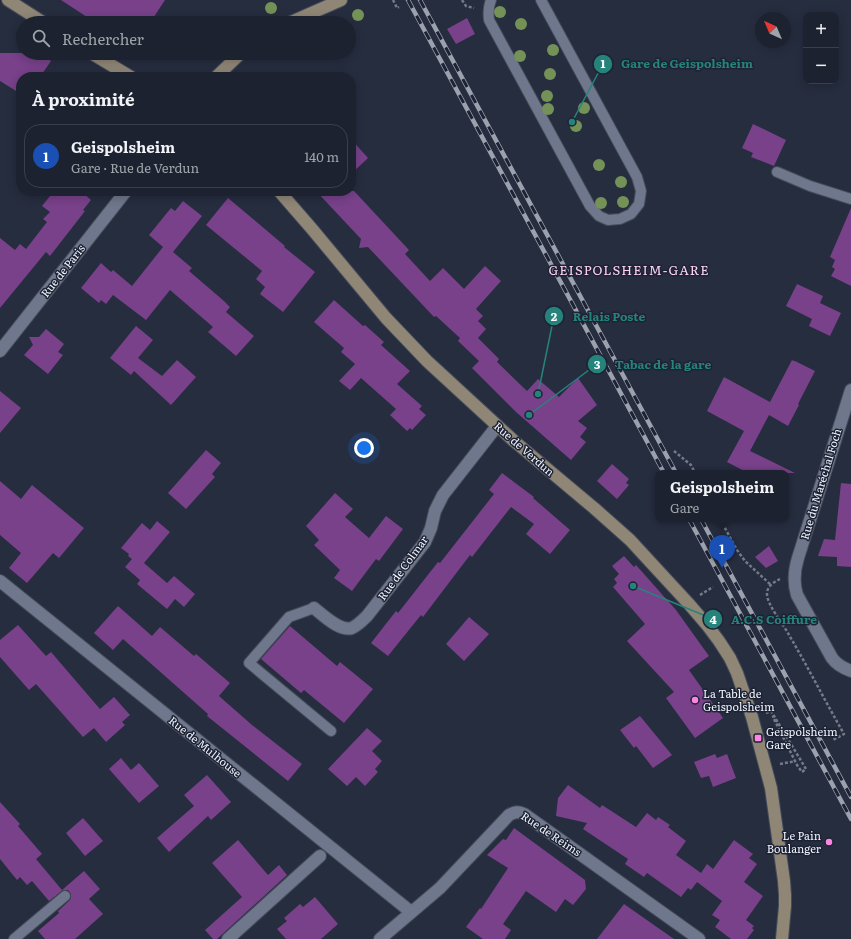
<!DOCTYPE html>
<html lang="fr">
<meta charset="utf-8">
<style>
:root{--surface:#1c222f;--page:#252a37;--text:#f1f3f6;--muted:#a0a4aa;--line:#3a3f4b;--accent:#b45309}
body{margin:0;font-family:Literata,serif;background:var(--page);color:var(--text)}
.controls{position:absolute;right:12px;top:12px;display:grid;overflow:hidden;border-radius:8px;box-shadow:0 2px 10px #0003}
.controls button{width:36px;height:36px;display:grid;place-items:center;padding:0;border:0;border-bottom:1px solid var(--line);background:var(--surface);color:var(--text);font:20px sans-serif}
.compass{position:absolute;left:755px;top:12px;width:36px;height:36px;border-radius:50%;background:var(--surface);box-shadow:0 2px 10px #0003;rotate:316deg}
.you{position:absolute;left:364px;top:448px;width:14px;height:14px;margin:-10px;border:3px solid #fff;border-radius:50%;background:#1a73e8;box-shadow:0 0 0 6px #1a73e833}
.badge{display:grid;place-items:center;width:26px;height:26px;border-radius:50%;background:var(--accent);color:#fff;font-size:13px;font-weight:700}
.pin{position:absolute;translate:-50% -33px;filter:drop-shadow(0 1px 2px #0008)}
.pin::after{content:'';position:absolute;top:21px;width:14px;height:12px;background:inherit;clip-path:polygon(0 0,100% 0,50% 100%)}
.popup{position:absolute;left:655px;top:470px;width:134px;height:52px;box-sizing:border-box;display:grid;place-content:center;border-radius:8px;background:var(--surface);filter:drop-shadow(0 1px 3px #0005);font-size:13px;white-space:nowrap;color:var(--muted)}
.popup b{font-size:15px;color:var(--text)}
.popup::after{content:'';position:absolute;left:50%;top:100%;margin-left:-8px;border:8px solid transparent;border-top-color:var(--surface)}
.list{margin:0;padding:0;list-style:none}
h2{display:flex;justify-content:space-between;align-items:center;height:52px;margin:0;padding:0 16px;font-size:17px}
h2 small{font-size:13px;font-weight:400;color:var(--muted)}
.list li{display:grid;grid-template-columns:26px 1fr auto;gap:12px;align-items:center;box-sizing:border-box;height:64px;margin:0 8px 8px;padding:0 8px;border:1px solid var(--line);border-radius:16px}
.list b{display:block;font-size:15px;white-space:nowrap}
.list p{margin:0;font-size:13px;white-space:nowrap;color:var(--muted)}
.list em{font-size:13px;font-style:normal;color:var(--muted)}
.icon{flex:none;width:22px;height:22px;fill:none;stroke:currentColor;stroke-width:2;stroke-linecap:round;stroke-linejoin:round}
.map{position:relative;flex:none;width:851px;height:939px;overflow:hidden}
.search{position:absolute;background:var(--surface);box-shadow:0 2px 10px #0003;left:16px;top:16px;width:340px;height:44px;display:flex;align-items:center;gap:10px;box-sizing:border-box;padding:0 14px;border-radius:22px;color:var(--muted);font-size:15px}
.panel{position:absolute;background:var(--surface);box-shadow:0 2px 10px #0003;left:16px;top:72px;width:340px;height:124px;border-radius:16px}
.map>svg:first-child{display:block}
</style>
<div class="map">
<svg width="851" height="939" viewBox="0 0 851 939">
<rect width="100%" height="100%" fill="#262d3f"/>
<path fill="#78418a" d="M61,0H165L150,23H96Z
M467,18L475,34L456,44L447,29Z
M0,53H38L51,61L40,77H21V94L0,81Z
M753,124L786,140L774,166L751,157L753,153L742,148Z
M351,139L368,158L351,174Z
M54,191H81L91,200L83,210L85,211L50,256L46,252L0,308V238L15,250L20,244L26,249L47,222L43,219L50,212L42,206Z
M316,191H354L409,250L405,254L430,281L443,268L464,289L485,266L501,281L476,309L483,316L478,321L486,329L478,338L499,359L497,362L527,391L538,379L559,397L578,378L597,405L578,421L587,428L580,437L586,442L571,460L516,412L472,368L479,361L458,341L460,338L436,316L434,317L368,247L359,248L361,239Z
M228,198L272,235L285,246L284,247L315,272L283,312L260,294L265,287L256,279L262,271L206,225Z
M183,201L202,216L173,252L192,268L189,271L224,301L230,307L226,312L254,336L236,356L208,332L213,327L170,290L146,320L113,295L106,304L101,300L99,303L81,288L101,263L111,272L113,270L132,286L163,247L149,235L171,208L175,211Z
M851,208V286L831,276L835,269L832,267L835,260L830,257Z
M797,284L823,296L820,303L841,313L830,336L809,326L812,319L786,306Z
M334,300L363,326L365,325L384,342L381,345L410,371L397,384L422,406L419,409L426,415L412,430L410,428L407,431L390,415L396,409L361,378L350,390L339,381L355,364L341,352L344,348L314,322Z
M136,326L153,340L138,358L162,376L177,360L196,377L171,405L134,371L131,375L110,358Z
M46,329L64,344L58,352L63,355L48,374L24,355L33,345L29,337H39Z
M792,360L794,361H795L815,371L798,404L799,405L788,426L769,415L750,451L795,473H748L727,462L744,431L707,411L724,377L770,402Z
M0,391L21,408L0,433Z
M206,450L221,463L212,474L215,477L186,509L168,493Z
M612,464L629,479L626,483L629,485L617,499L597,481Z
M502,473L534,497L533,498L570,530L550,554L526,534L534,524L511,507L472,557L470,555L423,617L421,615L388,656L371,643L396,611L398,613L438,562L440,563L494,494L489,490Z
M0,481L21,499L32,485L84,528L59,558L53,553L27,583L9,568L21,553L0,535Z
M841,483L851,484V567L837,566V557L818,556L824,539L835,540Z
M335,493L353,509L345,517L369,538L386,516L403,529L379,561L376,559L352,591L334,578L340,570L314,545L319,540L306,526Z
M157,521L170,532L144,563L167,583L174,576L195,594L184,607L175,599L167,609L137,584L140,580L125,567L132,559L128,556L129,554L121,548L142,523L150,530Z
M769,546L778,561L766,568L755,557Z
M624,556L634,567L636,565L676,610L709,656L689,670L723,718L695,738L666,698L674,692L627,641L645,624L613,587L617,583L614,579L619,574L612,566Z
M118,606L152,636L160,627L194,656L196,654L230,683L219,696L252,725L302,764L288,781L207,716L208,714L123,639L113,650L94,633Z
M469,617L489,634L464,661L446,644Z
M18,625L46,656L51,652L100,709L114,697L130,715L122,722L125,725L106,742L94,728L83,737L36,684L29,690L0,657V640Z
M290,626L337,666L340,662L373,689L344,723L304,690L301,693L261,659Z
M640,716L672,755L653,768L636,746L634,748L620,730Z
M367,728L382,741L372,751L382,761L375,769L378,772L365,786L356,777L347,786L328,769Z
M715,754L717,758L727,754L736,778L713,787L709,776L701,778L694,762Z
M121,758L131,770L139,763L159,786L139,803L109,769Z
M207,775L231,802L211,820L208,816L169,852L157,838L194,806L184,795Z
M568,785L600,808L602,805L636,827L647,813L656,820L658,817L670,825L668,827L686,841L676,855L701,873L707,864L713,869L734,840L753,854L749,858L757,864L744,882L763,896L746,920L754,926L752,928L754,930L747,939H731L715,927L720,920L712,915L722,901L697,882L691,890L688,888L681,897L647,873L644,877L625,864L628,859L583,829L587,823L556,816L558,798Z
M0,802L20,824L18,826L42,854L36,859L62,890L84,871L100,889L89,899L103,914L75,939H45L38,931L59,913L58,911L69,901L71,898V894L68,890H63L49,901L32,881L27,885L20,877L17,880L0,859Z
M83,818L103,841L85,856L66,833Z
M514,828L585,880L586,889L573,905L565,899L556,912L526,891L503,924L511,930L505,939H483L466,927L480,908L481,909L508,868L487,855L503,839L506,840Z
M238,840L268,875L279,865L287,875L217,939H213L205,930L242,897L212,863Z
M315,897L338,924L321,939H286L277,929L287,921L284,918L300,904L303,907Z
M624,904L674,939H597Z"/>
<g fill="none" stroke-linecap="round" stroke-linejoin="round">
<defs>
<path id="lane" d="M491,0C488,7 488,12 489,20L590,206L599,216L608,220L620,219L631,214L639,204L641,191L637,177L541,0
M777,172L810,186L851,199
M314,608L289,617L249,663L331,731
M14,939L65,896"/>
<path id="street" d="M0,351L126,191
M851,390L798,558C794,571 793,582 797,595L832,658C837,665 843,668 851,671
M0,581L411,912
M314,608C323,615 340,632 352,628C358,625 363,620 367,616L425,542L431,528L435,511L443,495L497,426
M228,939L320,856
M380,939L440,888L509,815C515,812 518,811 524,814L699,939"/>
<path id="secondary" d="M8,0L44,23
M289,23L341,0
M91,53L131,77
M216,77L241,53
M279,191L312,229L386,318L427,361L514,441L594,508L630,540L689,604L707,625L719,641L730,658L737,673L752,717L771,788L784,881L785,895V906L782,939"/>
</defs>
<use href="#lane" stroke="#454b59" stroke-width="12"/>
<use href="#street" stroke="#454b59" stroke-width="14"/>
<use href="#secondary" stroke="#454b59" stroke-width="14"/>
<path stroke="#747a89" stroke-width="2.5" stroke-dasharray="3 2" stroke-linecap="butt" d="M393,0L397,8L399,7
M462,0L466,6L474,8
M674,451L691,465L695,473
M720,519L737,550L745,561L771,585
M780,579C774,582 767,586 767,594C767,605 784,625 789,635C808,667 825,701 844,734L833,740
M700,595L713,587
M766,713L771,711L806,769L802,772L797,765L773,717L774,716
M780,764L796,761"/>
<use href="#lane" stroke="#6e778b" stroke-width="10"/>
<use href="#street" stroke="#6e778b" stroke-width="12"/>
<use href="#secondary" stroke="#8f8676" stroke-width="12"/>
<defs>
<path id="rail" d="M408,0L664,473
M420,0L676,473
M689,519L851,819
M701,519L851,797"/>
</defs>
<use href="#rail" stroke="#9ca1ae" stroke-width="4.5"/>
<use href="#rail" stroke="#1d2334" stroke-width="3" stroke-dasharray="9" stroke-linecap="butt"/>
</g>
<g fill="#749157">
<circle cx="271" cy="8" r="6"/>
<circle cx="500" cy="12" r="6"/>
<circle cx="358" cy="15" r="6"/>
<circle cx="521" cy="24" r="6"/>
<circle cx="553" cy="50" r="6"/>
<circle cx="520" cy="56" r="6"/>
<circle cx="550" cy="74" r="6"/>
<circle cx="547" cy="96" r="6"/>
<circle cx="584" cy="108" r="6"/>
<circle cx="548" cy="109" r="6"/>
<circle cx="576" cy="126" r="6"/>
<circle cx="599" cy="165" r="6"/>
<circle cx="621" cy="182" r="6"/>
<circle cx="623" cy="202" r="6"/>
<circle cx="601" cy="203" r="6"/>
</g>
<g fill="#fc86e3" stroke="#1d2334" stroke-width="1.5">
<circle cx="695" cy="700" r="4"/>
<rect x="754" y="734" width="8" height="8" rx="2"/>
<circle cx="829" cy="842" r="4"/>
</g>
<g text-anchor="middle" stroke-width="3" stroke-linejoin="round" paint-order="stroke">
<g font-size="11" fill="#f0f4fd" stroke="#1d2334">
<text transform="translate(63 271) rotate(-52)" y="4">Rue de Paris</text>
<text transform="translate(524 449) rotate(41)" y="4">Rue de Verdun</text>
<text transform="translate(821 484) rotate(-73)" y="4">Rue du Maréchal Foch</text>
<text transform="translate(403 568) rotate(-54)" y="4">Rue de Colmar</text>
<text transform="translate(205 747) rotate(39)" y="4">Rue de Mulhouse</text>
<text transform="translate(551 834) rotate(34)" y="4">Rue de Reims</text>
</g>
<g font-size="11" fill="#f0f4fd" stroke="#1d2334" text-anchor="start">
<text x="703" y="698">La Table de<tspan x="703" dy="13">Geispolsheim</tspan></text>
<text x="766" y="736">Geispolsheim<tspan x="766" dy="13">Gare</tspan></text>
<text x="821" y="840" text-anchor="end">Le Pain<tspan x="821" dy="13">Boulanger</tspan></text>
</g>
<g font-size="13" letter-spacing="1" fill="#fbd2f0" stroke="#1d2334">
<text x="629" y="275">GEISPOLSHEIM-GARE</text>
</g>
</g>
<path fill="none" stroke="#26837c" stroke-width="1.5" d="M572 122L603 64M538 394L554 316M529 415L597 364M633 586L713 619"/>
<g fill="#26837c" stroke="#1d2334" stroke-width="1.5">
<circle cx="572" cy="122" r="4"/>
<circle cx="538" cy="394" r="4"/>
<circle cx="529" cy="415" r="4"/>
<circle cx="633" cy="586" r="4"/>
<circle cx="603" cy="64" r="10"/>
<circle cx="554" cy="316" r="10"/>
<circle cx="597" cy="364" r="10"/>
<circle cx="713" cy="619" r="10"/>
</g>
<g font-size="12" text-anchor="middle" font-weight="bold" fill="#fff">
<text x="603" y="68">1</text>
<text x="554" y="321">2</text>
<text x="597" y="369">3</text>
<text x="713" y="624">4</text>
</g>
<g font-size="12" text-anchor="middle" font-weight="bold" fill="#26837c" stroke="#1d2334" stroke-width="3" stroke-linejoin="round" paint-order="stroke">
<text x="687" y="68">Gare de Geispolsheim</text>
<text x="609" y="321">Relais Poste</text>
<text x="663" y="369">Tabac de la gare</text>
<text x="774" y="624">A.C.S Coiffure</text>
</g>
</svg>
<div class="controls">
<button>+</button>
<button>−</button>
</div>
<svg class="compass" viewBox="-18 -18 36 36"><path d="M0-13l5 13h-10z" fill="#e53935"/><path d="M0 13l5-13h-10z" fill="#a0a4aa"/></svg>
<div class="you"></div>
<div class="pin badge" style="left:722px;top:568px;background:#1a4fb4">1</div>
<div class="popup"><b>Geispolsheim</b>Gare</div>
<div class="search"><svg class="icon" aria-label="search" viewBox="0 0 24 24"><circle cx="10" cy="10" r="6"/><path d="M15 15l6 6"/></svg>Rechercher</div>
<section class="panel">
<h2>À proximité<small></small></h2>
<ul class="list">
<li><span class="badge" style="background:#1a4fb4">1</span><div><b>Geispolsheim</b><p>Gare · Rue de Verdun</p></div><em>140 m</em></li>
</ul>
</section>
</div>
